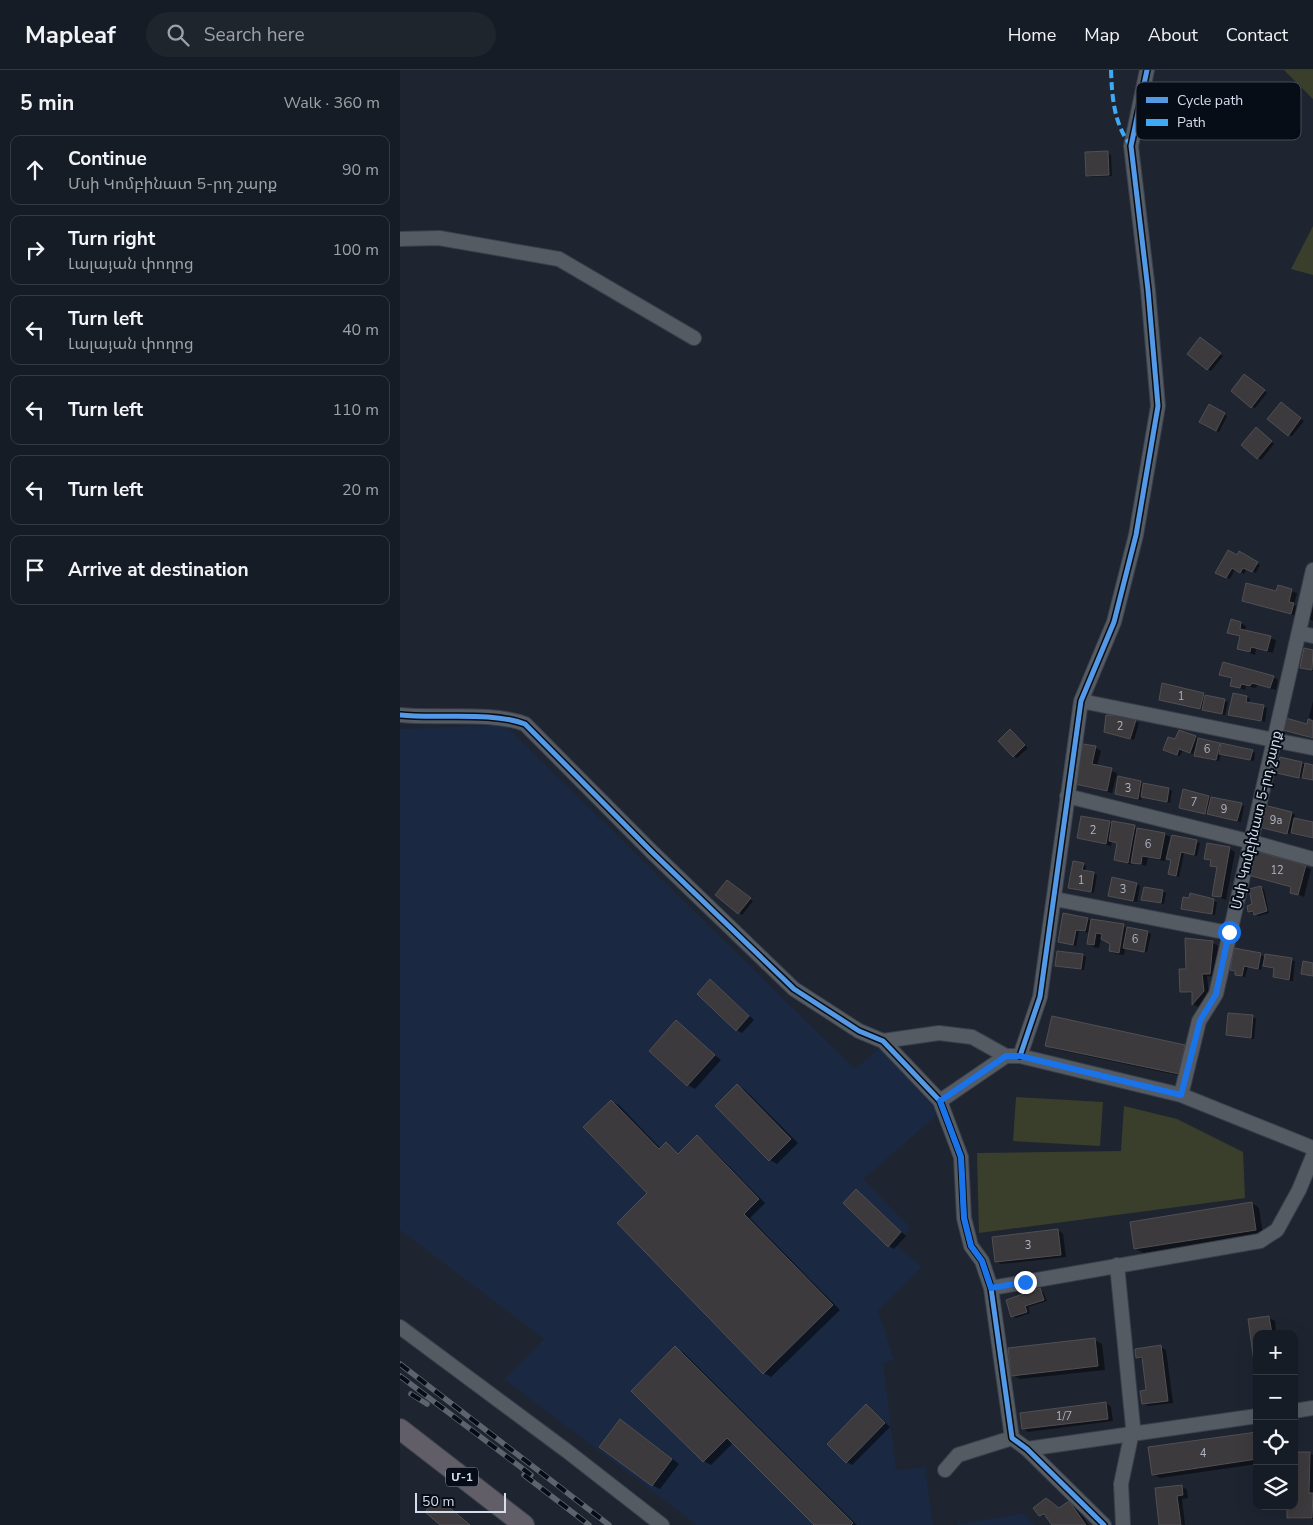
<!DOCTYPE html>
<meta charset="utf-8">
<style>
:root{--surface:#161c25;--page:#1f252d;--text:#f1f3f6;--muted:#9ea1a7;--line:#353a42}
body{margin:0;font-family:"Nunito Sans","Noto Sans Armenian",sans-serif;background:var(--page);color:var(--text)}
.controls{position:absolute;right:15px;bottom:15px;display:grid;overflow:hidden;border-radius:10px;box-shadow:0 5px 20px #0002}
.controls button{width:45px;height:45px;display:grid;place-items:center;padding:0;border:0;border-bottom:1px solid var(--line);background:var(--surface);color:var(--text);font:25px sans-serif}
.scale{position:absolute;left:15px;bottom:12px;width:91px;box-sizing:border-box;padding-left:5px;border:2px solid #d5deed;border-top:0;font-size:14px;line-height:18px;white-space:nowrap;color:#d5deed;-webkit-text-stroke:4px #070d17;paint-order:stroke}
.stop{position:absolute;width:15px;height:15px;margin:-11px;border:4px solid #1a73e8;border-radius:50%;background:#fff}
.stop.end{background:#1a73e8;border-color:#fff;box-shadow:0 1px 5px #0008}
.list{margin:0;padding:0;list-style:none}
h2{display:flex;justify-content:space-between;align-items:center;height:65px;margin:0;padding:0 20px;font-size:21px}
h2 small{font-size:16px;font-weight:400;color:var(--muted)}
.list li{display:grid;grid-template-columns:32px 1fr auto;gap:15px;align-items:center;box-sizing:border-box;height:70px;margin:0 10px 10px;padding:0 10px;border:1px solid var(--line);border-radius:10px}
.list b{display:block;font-size:19px;white-space:nowrap}
.list p{margin:0;font-size:16px;white-space:nowrap;color:var(--muted)}
.list em{font-size:16px;font-style:normal;color:var(--muted)}
.icon{flex:none;width:28px;height:28px;fill:none;stroke:currentColor;stroke-width:2;stroke-linecap:round;stroke-linejoin:round}
.map{position:relative;flex:none;width:913px;height:1455px;overflow:hidden}
header{display:flex;align-items:center;gap:30px;box-sizing:border-box;height:70px;padding:0 25px;background:var(--surface);border-bottom:1px solid var(--line)}
header strong{font-size:24px}
nav{display:flex;gap:28px;margin-inline-start:auto;font-size:18px}
.search{width:350px;height:45px;background:var(--page);display:flex;align-items:center;gap:12px;box-sizing:border-box;padding:0 18px;border-radius:28px;color:var(--muted);font-size:19px}
main{display:flex}
aside{flex:1;background:var(--surface)}
.map>svg:first-child{display:block}
</style>
<header>
<strong>Mapleaf</strong>
<div class="search"><svg class="icon" aria-label="search" viewBox="0 0 24 24"><circle cx="10" cy="10" r="6"/><path d="M15 15l6 6"/></svg>Search here</div>
<nav><a>Home</a><a>Map</a><a>About</a><a>Contact</a></nav>
</header>
<main>
<aside>
<h2>5 min<small>Walk · 360 m</small></h2>
<ul class="list">
<li><svg class="icon" aria-label="ahead" viewBox="0 0 24 24"><path d="M12 20V5M6 11l6-6 6 6"/></svg><div><b>Continue</b><p>Մսի Կոմբինատ 5-րդ շարք</p></div><em>90 m</em></li>
<li><svg class="icon" aria-label="right" viewBox="0 0 24 24"><path d="M7 20v-9h11M14 6l5 5-5 5"/></svg><div><b>Turn right</b><p>Լալայան փողոց</p></div><em>100 m</em></li>
<li><svg class="icon" aria-label="left" viewBox="0 0 24 24"><path d="M17 20v-9H6M10 6l-5 5 5 5"/></svg><div><b>Turn left</b><p>Լալայան փողոց</p></div><em>40 m</em></li>
<li><svg class="icon" aria-label="left" viewBox="0 0 24 24"><path d="M17 20v-9H6M10 6l-5 5 5 5"/></svg><div><b>Turn left</b></div><em>110 m</em></li>
<li><svg class="icon" aria-label="left" viewBox="0 0 24 24"><path d="M17 20v-9H6M10 6l-5 5 5 5"/></svg><div><b>Turn left</b></div><em>20 m</em></li>
<li><svg class="icon" aria-label="arrive" viewBox="0 0 24 24"><path d="M6 21V4h12l-3 4 3 4H6"/></svg><div><b>Arrive at destination</b></div></li>
</ul>
</aside>
<div class="map">
<svg width="913" height="1455" viewBox="0 0 913 1455">
<rect width="100%" height="100%" fill="#1e2531"/>
<path fill="#1a2841" d="M105,655L455,999L481,977L535,1039V1047L463,1109L510,1157L496,1175L522,1197L478,1240L494,1290L483,1293L496,1400L525,1397L533,1455H297L104,1309L144,1269L0,1160V659Z
M623,1443L634,1455H555Z"/>
<path fill="#3a3f2c" d="M884,0H913V29Z
M913,156V205L891,199Z
M616,1027L703,1032L700,1076L613,1071Z
M724,1036L777,1049L843,1082L845,1128L579,1163L577,1083L721,1081Z"/>
<path fill="#0007" d="M708,83L711,85L712,106L690,107L687,105Z
M803,270L823,286L811,301L788,284Z
M848,308L867,323L855,338L852,337Z
M809,336L827,346L819,362L801,352Z
M884,336L904,351L892,366L888,365Z
M859,361L874,374L861,390L858,388Z
M839,483L860,495L856,503L847,498L844,504L835,499L830,509L817,502Z
M879,517L897,523L894,535L899,537L896,546L843,530L877,522Z
M913,529V551L909,549Z
M841,553L846,556L845,561L876,570L873,583L856,579L855,585L838,579L841,567L829,563Z
M905,579L913,581V601L901,597Z
M821,604L873,607L878,610L876,620L858,615L855,618L846,616L845,620L832,615L833,609Z
M803,624L828,632L825,645L760,629Z
M834,624L847,627L850,629L849,634L867,638L865,652L830,644Z
M913,631V650L909,647Z
M718,646L739,653L734,670L705,662Z
M909,651L913,652V669L884,659L908,655Z
M613,663L628,678L617,688L614,686Z
M795,667L852,681L855,683L854,691L821,684L819,691L799,687L796,685V676L793,684L783,680L780,686L767,681L776,671Z
M696,678L701,681L697,696L717,703L712,723L676,714Z
M880,689L913,696V710L878,703Z
M719,708L769,719L772,721L770,733L742,726L741,730L719,725L716,723Z
M809,727L844,736L841,752L780,737Z
M865,737L892,743L895,745L894,749L913,753V769L861,757Z
M709,753L764,764L770,767L767,781L796,772L800,773L797,786L784,783L779,807L773,805L771,790L766,787L765,791L748,788L746,796L733,792V795L721,792L715,789L718,774L712,772L711,776L679,768Z
M829,778L835,782L826,830L813,825L818,798L811,795L812,791L806,788Z
M855,783L911,799L904,827L891,822L892,818L850,805Z
M683,794L686,796L685,802L697,805L694,823L670,818Z
M331,813L353,831L342,845L317,825Z
M737,814L740,816L737,832L713,827Z
M860,818L864,819L869,843L858,846L849,841L854,835Z
M762,821L766,823L764,834L746,831Z
M791,825L817,832L815,845L782,839Z
M687,849L748,862L751,864L747,882L725,878L724,885L715,884L710,881L711,873L701,868L699,878L694,877L688,874L690,863L679,861L676,876L659,871Z
M813,873L818,876L815,907L807,906L809,925L798,937L793,934V924L781,921L788,900Z
M683,885L686,887L684,900L656,895Z
M860,885L865,887L895,891L893,911L878,909L875,907L876,899L862,894L861,900L848,897L845,907L839,906L831,899Z
M311,911L354,950L342,963L337,960Z
M853,947L856,949L854,969L827,965Z
M276,952L321,990L295,1019L288,1015Z
M647,975L784,976L792,980L786,1007L654,979Z
M337,1015L345,1020L398,1073L377,1094L370,1090Z
M211,1031L219,1035L261,1079L266,1074L279,1084L297,1067L304,1071L365,1133L350,1148L440,1240L371,1307L364,1303L249,1123Z
M456,1121L506,1166L494,1179L489,1176Z
M852,1133L859,1138L863,1164L743,1183L736,1179Z
M658,1160L663,1164L666,1187L601,1194L596,1191Z
M640,1220L643,1222L647,1231L628,1237L630,1243L616,1248L612,1246Z
M869,1248L875,1251L876,1264H857L849,1250Z
M694,1270L702,1274L705,1300L620,1309L613,1305Z
M761,1277L766,1280L773,1333L748,1336L743,1333L747,1321L743,1290L737,1287Z
M275,1278L283,1282L457,1455H416L333,1373L311,1395L304,1391L233,1321Z
M706,1333L711,1337L713,1351L628,1362L623,1358Z
M466,1335L490,1357L452,1395L447,1392Z
M228,1355L279,1394L260,1419L252,1415Z
M857,1363V1394L760,1408L753,1404Z
M909,1383L913,1385V1449H891L888,1447L894,1436Z
M781,1416L787,1420L788,1428L782,1429L785,1455H761Z
M669,1432L675,1436L689,1455H653L648,1447L640,1445L660,1439Z"/>
<path fill="#3d3a3e" stroke="#504f52" d="M708,81L709,105L686,106L685,82Z
M800,267L821,283L807,300L787,284Z
M844,304L865,320L851,338L831,321Z
M881,332L901,348L888,366L867,349Z
M809,334L825,343L816,361L799,352Z
M856,357L872,371L857,389L841,375Z
M828,480L837,485L839,481L858,492L852,502L843,498L840,503L832,498L826,508L815,503Z
M846,513L876,521L878,515L892,519L889,532L894,533L891,544L842,531Z
M831,549L841,552L840,559L871,566L867,581L851,577L850,582L837,579L840,566L827,563Z
M904,578L913,580L912,600L900,598Z
M823,592L874,606L870,618L852,613L850,616L841,614L840,618L830,616L832,608L819,605Z
M762,613L804,623L800,639L759,630Z
M833,623L847,626L846,632L864,635L861,651L828,645Z
M805,625L825,629L822,644L802,640Z
M706,645H719L736,650L730,669L704,662Z
M886,648L907,654L908,649L913,651V668L883,660Z
M610,659L625,675L613,687L598,671Z
M779,660L796,666L790,683L779,679L777,685L763,680L768,667L775,669Z
M798,668L820,673L816,690L794,686Z
M821,673L853,680L850,690L819,684Z
M683,674L696,676L692,694L712,698L707,721L675,714Z
M880,687L902,692L899,708L876,703Z
M905,693L913,695V710L902,708Z
M718,706L741,711L738,729L715,724Z
M743,713L769,718L767,732L741,727Z
M783,719L809,726L805,744L779,738Z
M811,727L842,733L837,751L807,744Z
M864,735L892,742L887,764L859,757Z
M681,746L710,751L706,774L677,768Z
M894,748L913,752V768L891,763Z
M712,751L735,755L728,793L714,790L717,773L709,771Z
M737,758L765,763L760,789L742,786L741,794L731,793Z
M772,765L797,770L794,785L781,782L776,806L768,804L771,790L766,789Z
M807,773L830,777L821,827L812,826L817,797L810,796L811,790L804,789Z
M855,781L906,795L898,825L890,823L891,817L848,805Z
M673,791L684,793L682,800L694,802L691,822L668,818Z
M712,807L737,813L733,831L708,826Z
M327,810L351,828L338,844L315,825Z
M861,816L867,841L854,845L853,841L848,842L847,836L852,834L849,819Z
M744,817L763,820L761,833L741,830Z
M790,823L814,829L812,844L781,839L783,827L789,828Z
M663,843L688,848L685,861L676,860L673,875L658,872Z
M691,849L724,854L719,883L709,881L710,874L701,869L702,864L696,863L694,875L687,874Z
M727,857L748,861L744,882L723,878Z
M785,868L813,871L810,904H802L804,921L792,935V922H780L779,899H786Z
M834,878L861,883L858,899L844,896L842,906L835,905V901L830,900Z
M657,881L683,884L681,899L655,896Z
M865,884L892,888L889,910L873,907L874,898L863,896Z
M903,891L913,893V906L901,904Z
M310,909L349,946L336,961L297,924Z
M828,943L853,945L851,968L826,965Z
M652,946L785,975L779,1004L645,976Z
M276,950L315,985L287,1016L249,981Z
M337,1014L391,1069L369,1091L315,1036Z
M211,1030L259,1079L266,1072L278,1084L297,1065L359,1129L344,1144L433,1235L363,1304L217,1153L247,1123L183,1057Z
M456,1119L501,1162L488,1177L443,1133Z
M852,1132L856,1160L734,1179L730,1152Z
M658,1159L661,1185L595,1192L592,1167Z
M640,1218L644,1230L625,1236L627,1242L611,1247L606,1230Z
M869,1246L872,1264H857V1313L848,1249Z
M695,1268L698,1296L611,1306L608,1278Z
M761,1275L768,1331L742,1334L740,1321L746,1320L742,1287L736,1288L735,1279Z
M275,1276L453,1453L451,1455H414L327,1368L303,1392L231,1321Z
M706,1332L708,1349L622,1359L620,1343Z
M466,1334L485,1353L446,1393L427,1374Z
M220,1349L272,1389L252,1416L199,1377Z
M857,1362V1389L752,1405L748,1377Z
M894,1382H910L909,1423H913L912,1448H887V1436H894Z
M782,1415L783,1425L777,1426L781,1455H759L755,1418Z
M37,1427L70,1455H40L25,1442Z
M646,1428L659,1438L669,1431L686,1455H652L644,1444L639,1446L633,1438Z"/>
<g fill="none" stroke-linecap="round" stroke-linejoin="round">
<defs>
<path id="minor" d="M0,169L39,168L159,189L294,268
M899,563L913,566
M681,631L913,678
M0,645C38,649 91,641 125,654L252,782L394,919L459,961L483,971L540,1031L561,1087L564,1148L571,1176L582,1191L591,1218L612,1368L627,1379L704,1455
M667,726L852,772L913,789
M655,829L829,863
M483,971L539,963L572,967L606,986
M620,986L640,927L681,631L714,552L736,465L758,336L748,220L731,76L747,0
M781,1025L799,951L816,924L913,500
M540,1031L606,986H620L781,1025L913,1078
M717,1195L733,1357L721,1414L723,1455
M591,1218L860,1171L877,1160L899,1120L913,1086
M0,1257L167,1381L262,1455
M894,1341L913,1338
M627,1379L857,1346
M545,1400L558,1385L612,1368"/>
<path id="highway" d="M0,1359L124,1455"/>
</defs>
<use href="#minor" stroke="#3b404b" stroke-width="16"/>
<use href="#highway" stroke="#3b404b" stroke-width="22"/>
<use href="#minor" stroke="#545b63" stroke-width="14"/>
<use href="#highway" stroke="#615e67" stroke-width="20"/>
<defs>
<path id="rail" d="M0,1294L209,1455
M0,1306L131,1405
M11,1324L27,1334
M124,1405L189,1455"/>
</defs>
<use href="#rail" stroke="#5e636c" stroke-width="5.5"/>
<use href="#rail" stroke="#070d17" stroke-width="4" stroke-dasharray="11" stroke-linecap="butt"/>
<path stroke="#3fa9f5" stroke-width="4" stroke-dasharray="8 4" stroke-linecap="butt" d="M711,0C712,28 714,54 731,76"/>
<defs>
<path id="cycleway" d="M0,645C38,649 91,641 125,654L252,782L394,919L459,961L483,971L540,1031L561,1087L564,1148L571,1176L582,1191L591,1218L612,1368L627,1379L704,1455
M620,986L640,927L681,631L714,552L736,465L758,336L748,220L731,76L747,0"/>
</defs>
<use href="#cycleway" stroke="#070d17" stroke-width="8"/>
<use href="#cycleway" stroke="#5399e6" stroke-width="5"/>
</g>
<g fill="none" stroke-linecap="round" stroke-linejoin="round">
<path stroke="#1a73e8" stroke-width="6" d="M625,1212L591,1218L582,1191L571,1176L564,1148L561,1087L540,1031L606,986H620L781,1025L800,951L816,924L829,862"/>
</g>
<g text-anchor="middle" stroke-width="4" stroke-linejoin="round" paint-order="stroke">
<g font-size="11" fill="#afb5c1">
<text x="781" y="630">1</text>
<text x="720" y="660">2</text>
<text x="807" y="683">6</text>
<text x="728" y="722">3</text>
<text x="794" y="736">7</text>
<text x="824" y="743">9</text>
<text x="876" y="754">9a</text>
<text x="693" y="764">2</text>
<text x="748" y="778">6</text>
<text x="877" y="804">12</text>
<text x="681" y="814">1</text>
<text x="723" y="823">3</text>
<text x="735" y="873">6</text>
<text x="628" y="1179">3</text>
<text x="664" y="1350">1/7</text>
<text x="803" y="1387">4</text>
</g>
<rect fill="#070d17" stroke="#979fad" stroke-width="1" x="46" y="1397.5" width="32" height="19" rx="4"/>
<g font-size="12" font-weight="bold" fill="#d5deed">
<text x="62" y="1411">Մ-1</text>
</g>
<g font-size="14" fill="#d5deed" stroke="#070d17">
<text transform="translate(856 750) rotate(-77)" y="5">Մսի Կոմբինատ 5-րդ շարք</text>
</g>
</g>
<rect x="736" y="12" width="165" height="58" rx="8" fill="#070d17" stroke="#454c57" stroke-width="1"/>
<rect x="746" y="27" width="22" height="6" fill="#5399e6"/>
<rect x="746" y="49" width="22" height="7" fill="#3fa9f5"/>
<g font-size="14" fill="#d5deed">
<text x="777" y="35">Cycle path</text>
<text x="777" y="57">Path</text>
</g>
</svg>
<div class="controls">
<button>+</button>
<button>−</button>
<button><svg class="icon" aria-label="locate" viewBox="0 0 24 24"><circle cx="12" cy="12" r="6"/><path d="M12 2v4M12 18v4M2 12h4M18 12h4"/></svg></button>
<button><svg class="icon" aria-label="layers" viewBox="0 0 24 24"><path d="M12 4l9 5-9 5-9-5zM3 14l9 5 9-5"/></svg></button>
</div>
<div class="scale">50 m</div>
<div class="stop" style="left:829px;top:862px"></div>
<div class="stop end" style="left:625px;top:1212px"></div>
</div>
</main>
